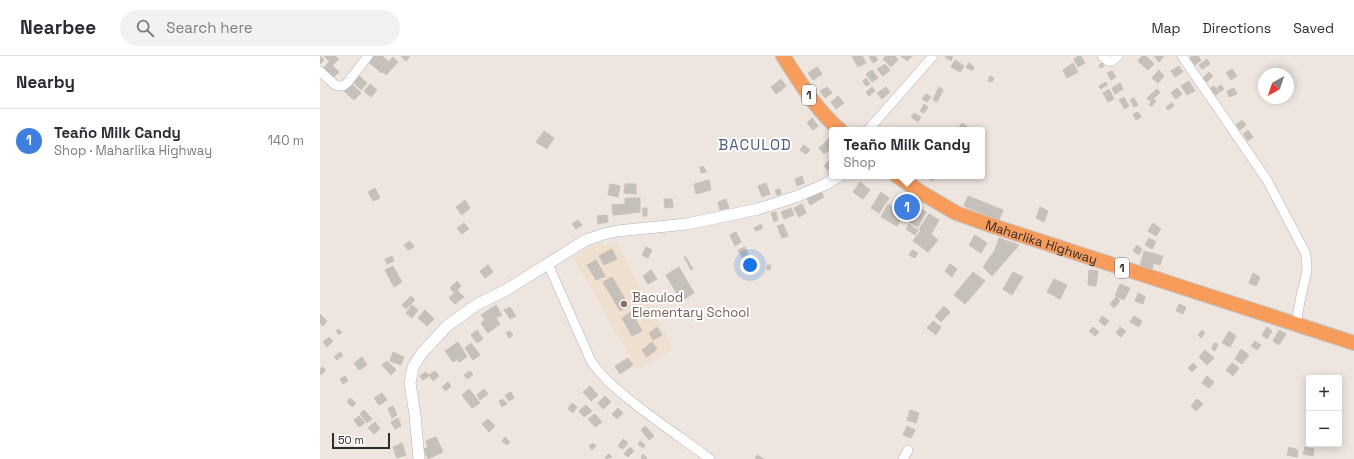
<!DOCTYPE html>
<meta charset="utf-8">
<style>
:root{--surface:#fff;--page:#f2f2f3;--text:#2b2b33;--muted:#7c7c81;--line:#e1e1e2;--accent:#db2777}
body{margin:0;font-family:"Space Grotesk",sans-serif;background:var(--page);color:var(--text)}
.controls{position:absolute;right:12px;bottom:12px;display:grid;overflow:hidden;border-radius:4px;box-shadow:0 2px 10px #0003}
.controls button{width:36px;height:36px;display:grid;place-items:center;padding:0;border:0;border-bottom:1px solid var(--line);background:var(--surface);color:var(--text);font:20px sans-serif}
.compass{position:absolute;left:938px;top:12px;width:36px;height:36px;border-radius:50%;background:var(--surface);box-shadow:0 2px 10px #0003;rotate:220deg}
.scale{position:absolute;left:12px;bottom:10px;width:58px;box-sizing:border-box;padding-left:4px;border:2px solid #2c2c2c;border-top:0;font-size:11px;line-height:14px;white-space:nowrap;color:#2c2c2c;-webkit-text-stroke:3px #fff;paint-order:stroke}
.you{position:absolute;left:430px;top:209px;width:14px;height:14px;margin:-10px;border:3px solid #fff;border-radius:50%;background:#1a73e8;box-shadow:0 0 0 6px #1a73e833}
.badge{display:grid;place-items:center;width:26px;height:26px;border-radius:50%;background:var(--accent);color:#fff;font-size:13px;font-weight:700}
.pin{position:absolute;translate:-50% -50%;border:2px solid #fff;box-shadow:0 1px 4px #0006}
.popup{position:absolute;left:509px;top:71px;width:156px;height:52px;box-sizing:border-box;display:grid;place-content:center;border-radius:4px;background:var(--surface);filter:drop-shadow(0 1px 3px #0005);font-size:13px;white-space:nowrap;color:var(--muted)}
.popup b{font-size:15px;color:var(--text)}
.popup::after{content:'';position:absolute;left:50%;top:100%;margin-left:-8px;border:8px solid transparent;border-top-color:var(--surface)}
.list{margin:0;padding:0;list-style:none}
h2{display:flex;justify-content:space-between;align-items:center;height:52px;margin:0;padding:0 16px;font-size:17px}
h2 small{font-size:13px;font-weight:400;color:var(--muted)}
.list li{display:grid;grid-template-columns:26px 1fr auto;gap:12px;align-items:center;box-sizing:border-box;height:64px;padding:0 16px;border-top:1px solid var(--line)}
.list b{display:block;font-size:15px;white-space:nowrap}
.list p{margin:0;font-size:13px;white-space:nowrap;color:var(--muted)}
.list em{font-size:13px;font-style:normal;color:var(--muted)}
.icon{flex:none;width:22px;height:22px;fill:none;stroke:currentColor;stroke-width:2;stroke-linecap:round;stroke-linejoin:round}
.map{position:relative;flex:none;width:1034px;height:403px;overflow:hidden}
header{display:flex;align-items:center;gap:24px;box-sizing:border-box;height:56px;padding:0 20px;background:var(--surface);border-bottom:1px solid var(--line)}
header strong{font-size:19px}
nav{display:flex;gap:22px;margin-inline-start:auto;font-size:14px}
.search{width:280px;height:36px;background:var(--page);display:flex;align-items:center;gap:10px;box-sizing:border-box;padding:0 14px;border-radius:22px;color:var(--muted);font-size:15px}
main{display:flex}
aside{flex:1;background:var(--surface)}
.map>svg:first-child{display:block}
</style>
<header>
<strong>Nearbee</strong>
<div class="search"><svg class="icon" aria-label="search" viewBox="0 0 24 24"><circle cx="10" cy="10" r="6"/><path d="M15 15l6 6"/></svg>Search here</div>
<nav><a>Map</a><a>Directions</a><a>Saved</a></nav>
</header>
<main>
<aside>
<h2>Nearby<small></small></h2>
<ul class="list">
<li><span class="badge" style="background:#3f7fe0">1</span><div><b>Teaño Milk Candy</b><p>Shop · Maharlika Highway</p></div><em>140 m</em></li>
</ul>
</aside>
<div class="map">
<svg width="1034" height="403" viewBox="0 0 1034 403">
<rect width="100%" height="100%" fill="#eee5df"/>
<path fill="#efdfcf" d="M297,187L353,293L317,313L254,203L269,190Z"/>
<path fill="#c6c0ba" stroke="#cac0b8" d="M0,0L4,4L0,8Z
M4,0H15L19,3L13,9Z
M52,0H62L69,6L73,1L78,6L66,19L63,16L62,17L47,5Z
M81,0H90L86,5Z
M532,0H542L546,7L538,11Z
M550,0H555L558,4L553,7L549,1Z
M566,0H575L578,4L571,11L563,3Z
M581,0H592L587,5Z
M626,0H633L631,5L625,1Z
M758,0H761L765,7L758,11L754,3Z
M822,0H826L834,8L828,14L818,5Z
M834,0H844L839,6Z
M872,0H878L881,4L875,9L870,2Z
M887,3L890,8L882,13L879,9Z
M635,4L644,10L640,16L631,11Z
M9,6L19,16L13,22L3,13Z
M649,7L654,11L652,15L646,11Z
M753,7L758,16L747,22L743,14Z
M782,7L784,10L780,12L779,9Z
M565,8L570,14L563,20L557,13Z
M859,10L863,16L855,21L851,15Z
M497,11L502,18L493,24L488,17Z
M912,13L917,20L911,24L906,17Z
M552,14L558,22L552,26L546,18Z
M839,14L844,20L838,27L832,22Z
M792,15L796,21L791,24L787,17Z
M889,16L893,20L887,26L883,22Z
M37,18L47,27L41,34L33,26Z
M670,20L674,22L672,26L668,25Z
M546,22L550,28L546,30L543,25Z
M461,23L466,30L456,38L451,31Z
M869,25L875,35L867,39L861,30Z
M786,26L787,29L781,33L779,30Z
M31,27L41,37L34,44L24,35Z
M800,27L803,33L795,38L792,32Z
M50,28L57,34L51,41L44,35Z
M901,29L904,33L900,36L897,32Z
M894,30L899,37L892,41L887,35Z
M507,31L512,37L505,42L500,35Z
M552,31L555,35L549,40L546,36Z
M566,31L570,36L562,43L557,37Z
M619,31L623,34L617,46L613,44Z
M857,32L862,38L856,43L851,37Z
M914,32L917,38L909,41L907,35Z
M789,33L794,43L788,46L783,37Z
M837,33L840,37L830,45L827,42Z
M606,38L611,41L607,46L602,43Z
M518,40L524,47L516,53L511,46Z
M804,41L809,50L805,53L799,44Z
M814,42L818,49L814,51L810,44Z
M833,43L836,45L832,50L829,49Z
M852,47L854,50L848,54L846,51Z
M604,48L608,51L604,57L600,55Z
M818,56L821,61L816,64L813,58Z
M594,57L601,61L598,66L591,61Z
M492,62L498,70L493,74L487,67Z
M922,64L926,69L920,74L916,69Z
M642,67L649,72L647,74H637Z
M928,74L933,81L928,85L923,78Z
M224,75L234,82L227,93L216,86Z
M512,80V91L504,98L499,92Z
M484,89L490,94L486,98L480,94Z
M512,102V117L504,110Z
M380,111H384L386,116L381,117Z
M482,120L484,127L477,130L475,123Z
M610,120H616L613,125L609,122Z
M389,124L391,134L376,138L374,128Z
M540,126L550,134L543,143L533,136Z
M446,127L450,138L442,141L438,130Z
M290,128L300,130L298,141L288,139Z
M305,128H316V138L304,137Z
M55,132L60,142L53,145L48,136Z
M460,133L461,138L457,139L455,134Z
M500,134L504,141L490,149L487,142Z
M561,136L569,142L559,157L551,152Z
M648,140L683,154L679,164L644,150Z
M305,142H320V156L305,158Z
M344,143H352L353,151L345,152Z
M406,143L409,152L400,154L398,146Z
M145,144L150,152L142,159L136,151Z
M305,148V158L293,159L292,149Z
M482,148L486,157L479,161L474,152Z
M568,148L585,157L577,170L561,161Z
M593,149L606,156L598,171L584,163Z
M720,151L728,155L724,166L716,162Z
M323,152H327V160H323Z
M471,152L474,159L464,163L461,156Z
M456,156L458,164L454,166L451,157Z
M609,158L619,164L611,178L618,184L608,196L593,185L601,174L599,173Z
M287,159L288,166L278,168L277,160Z
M258,164L262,169L256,173L252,168Z
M144,167L149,173L142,178L137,172Z
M833,167L841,173L836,180L828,175Z
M441,168L443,172L436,175L434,172Z
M463,168L468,180L462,182L457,170Z
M589,168L598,174L595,179L586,173Z
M416,176L421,186L415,190L410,179Z
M655,179L667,187L661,197L649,189Z
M679,182L699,189L672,220L663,211L675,194Z
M829,182L836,186L832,193L825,189Z
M90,185L94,191L88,194L84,189Z
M817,189L822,193L819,199L813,195Z
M326,191L332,194L328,202L322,199Z
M425,191L429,200L423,203L418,194Z
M292,193L297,203L284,209L279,200Z
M592,194L598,197L595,202L589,199Z
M824,195L843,200L840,209L833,207L832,213L820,210Z
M72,200L74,205L67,208L65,203Z
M365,200L373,213L371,214L364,201Z
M276,204L285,220L276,224L267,209Z
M630,208L637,213L632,221L625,215Z
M168,209L173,216L165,222L160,215Z
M447,209H451L450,214H447Z
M73,210L82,226L74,231L65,214Z
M359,211L374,237L361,245L346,219Z
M331,214L337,223L328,228L323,220Z
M769,214L778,215L776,230L768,229Z
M653,216L665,225L645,248L634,239Z
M693,216L703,221L692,239L683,233Z
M933,217L940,221L936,230L929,227Z
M292,221L309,250L300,255L283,226Z
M734,223L747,229L740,243L727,236Z
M137,225L141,230L134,237L130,232Z
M800,228L810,232L804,244L795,240Z
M137,234L144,241L135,248L129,242Z
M818,237L825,240L823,248L815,245Z
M91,240L95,244L86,253L82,249Z
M796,241L800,245L794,252L790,248Z
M859,248L866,251L863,258L856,255Z
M92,249L98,254L92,262L86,257Z
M176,249L182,259L176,262L180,268L168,277L161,267L165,264L161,259Z
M624,250L630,256L621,266L615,260Z
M190,251L196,260L190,263L184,254Z
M105,254L114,263L107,270L98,262Z
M311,256L322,275L312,280L302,262Z
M0,258L7,265L3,270L0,267Z
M782,260L789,265L785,270L779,265Z
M814,260L822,265L819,271L810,266Z
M613,265L621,271L616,279L607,272Z
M337,271L342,279L333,284L329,277Z
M773,271L779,276L775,280L769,275Z
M800,271L806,275L801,281L796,277Z
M947,271L952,275L947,283L942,279Z
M18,273L22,276L19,279L16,275Z
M157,274L163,283L157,287L151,279Z
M882,274L885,277L881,282L878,279Z
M959,274L966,278L959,289L953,285Z
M190,275L193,279L189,282L186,277Z
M909,275L916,280L910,291L902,287Z
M9,281L13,285L7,291L3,286Z
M935,285L941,289L937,294L931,290Z
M138,286L147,301L139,306L137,303L133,306L125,295Z
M332,286L337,293L327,301L322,294Z
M151,287L160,299L153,304L145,292Z
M894,287L898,288L895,295L892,293Z
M921,293L929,299L922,308L915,303Z
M885,294L894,302L887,309L879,301Z
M20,296L23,299L17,304L14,301Z
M73,296L84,301L81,309L70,305Z
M42,301L47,309L39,314L34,307Z
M308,302L313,309L300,318L295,310Z
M67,305L76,314L71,319L62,309Z
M873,307L877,311L872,316L868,312Z
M912,307L919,312L913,320L906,314Z
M3,311L6,314L1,319L0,313Z
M115,315L119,320L113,325L109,319Z
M150,315L153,319L147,323L144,319Z
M106,316L109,320L103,324L100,320Z
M25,320L28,325L23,328L20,323Z
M887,320L894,326L889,332L882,327Z
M128,326L131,330L126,335L122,331Z
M270,330L278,339L271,345L263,336Z
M149,333L160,347L152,352L142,339Z
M164,333L168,338L160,344L157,339Z
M191,336L194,342L189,345L185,339Z
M62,337L67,344L59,349L54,342Z
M285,340L291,346L283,353L278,347Z
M30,342L36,347L32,351L27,346Z
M183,343L187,348L182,351L179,345Z
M877,343L883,348L876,355L871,350Z
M252,347L257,351L253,357L248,353Z
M266,349L272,355L264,361L259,355Z
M73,350L77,359L72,362L68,353Z
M298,352L303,357L297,363L292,358Z
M44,354L52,363L47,367L40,358Z
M590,354L599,357L596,367L587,364Z
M275,358L282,366L275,371L268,363Z
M39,360L45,367L39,371L34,364Z
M78,362L81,370L75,373L71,366Z
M168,363L175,370L169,376L162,368Z
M55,366L60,373L54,378L48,372Z
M325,370L334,380L329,384L321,374Z
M587,370L595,374L591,382L583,379Z
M116,381L123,396L108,403L104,393L108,391L106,385Z
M185,381L190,386L187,389L182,385Z
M303,383L308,387L303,393L298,390Z
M320,385L325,389L323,392L318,388Z
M82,387L86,399L77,402L73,391Z
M273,387L276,390L272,394L269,390Z
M310,391L314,395L308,401L304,398Z
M969,391L978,394L977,401L967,399Z
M985,391L994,393L993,400L983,398Z
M289,398L292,401L286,403L285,401Z
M323,398L327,402L326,403L321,402Z
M437,399L444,403H435Z"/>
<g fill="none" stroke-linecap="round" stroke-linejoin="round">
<defs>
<path id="minor" d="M782,0L788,5H792L798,0
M862,0L947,124L986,198L987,215L981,240L976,268
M0,15L15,29L19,30H23L28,26L48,0
M548,74L613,0
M228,208L271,305C282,321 295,332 310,344C336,365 363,383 390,403
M583,403L588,394"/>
<path id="tertiary" d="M99,403L95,359L90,327L93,311L102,297L127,270L156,249L186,234L266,184L284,178L297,175L367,168L438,153L478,140L506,128L519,120"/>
<g id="trunk">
<path d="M463,0C480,26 496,54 520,74"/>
<path id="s1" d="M577,120L602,137L636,157L667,168L1034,287"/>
</g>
</defs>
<use href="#minor" stroke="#afb4bc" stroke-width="10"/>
<use href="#tertiary" stroke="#afb4bc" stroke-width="12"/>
<use href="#trunk" stroke="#c4c4c4" stroke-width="16"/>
<use href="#minor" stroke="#fff" stroke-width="9"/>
<use href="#tertiary" stroke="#fff" stroke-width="11"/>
<use href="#trunk" stroke="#f89c5c" stroke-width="14"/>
</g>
<circle fill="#8d6e63" stroke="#fff" stroke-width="1.5" cx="304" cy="248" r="4"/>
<g text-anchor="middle" stroke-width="4" stroke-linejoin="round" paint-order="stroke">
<g fill="#fff" stroke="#6b6b6b" stroke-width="1">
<rect x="482" y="29" width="14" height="20" rx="3"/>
<rect x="795" y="202" width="14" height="20" rx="3"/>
</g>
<g font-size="12" font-weight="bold" fill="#2c2c2c">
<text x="489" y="43">1</text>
<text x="802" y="216">1</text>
</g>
<g font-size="13" fill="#2c2c2c" stroke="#fff">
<text dy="5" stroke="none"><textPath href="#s1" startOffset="160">Maharlika Highway</textPath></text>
</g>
<g font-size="13" fill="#785e54" stroke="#fff" text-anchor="start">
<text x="312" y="246">Baculod<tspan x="312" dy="15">Elementary School</tspan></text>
</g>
<g font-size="15" letter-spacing="1" fill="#4c5e7e" stroke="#fff">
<text x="435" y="94">BACULOD</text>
</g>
</g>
</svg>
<div class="controls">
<button>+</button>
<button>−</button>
</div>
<svg class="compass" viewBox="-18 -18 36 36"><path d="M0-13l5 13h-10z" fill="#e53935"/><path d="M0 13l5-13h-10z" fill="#7c7c81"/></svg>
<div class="scale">50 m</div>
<div class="you"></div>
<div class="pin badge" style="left:587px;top:151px;background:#3f7fe0">1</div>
<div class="popup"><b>Teaño Milk Candy</b>Shop</div>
</div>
</main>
